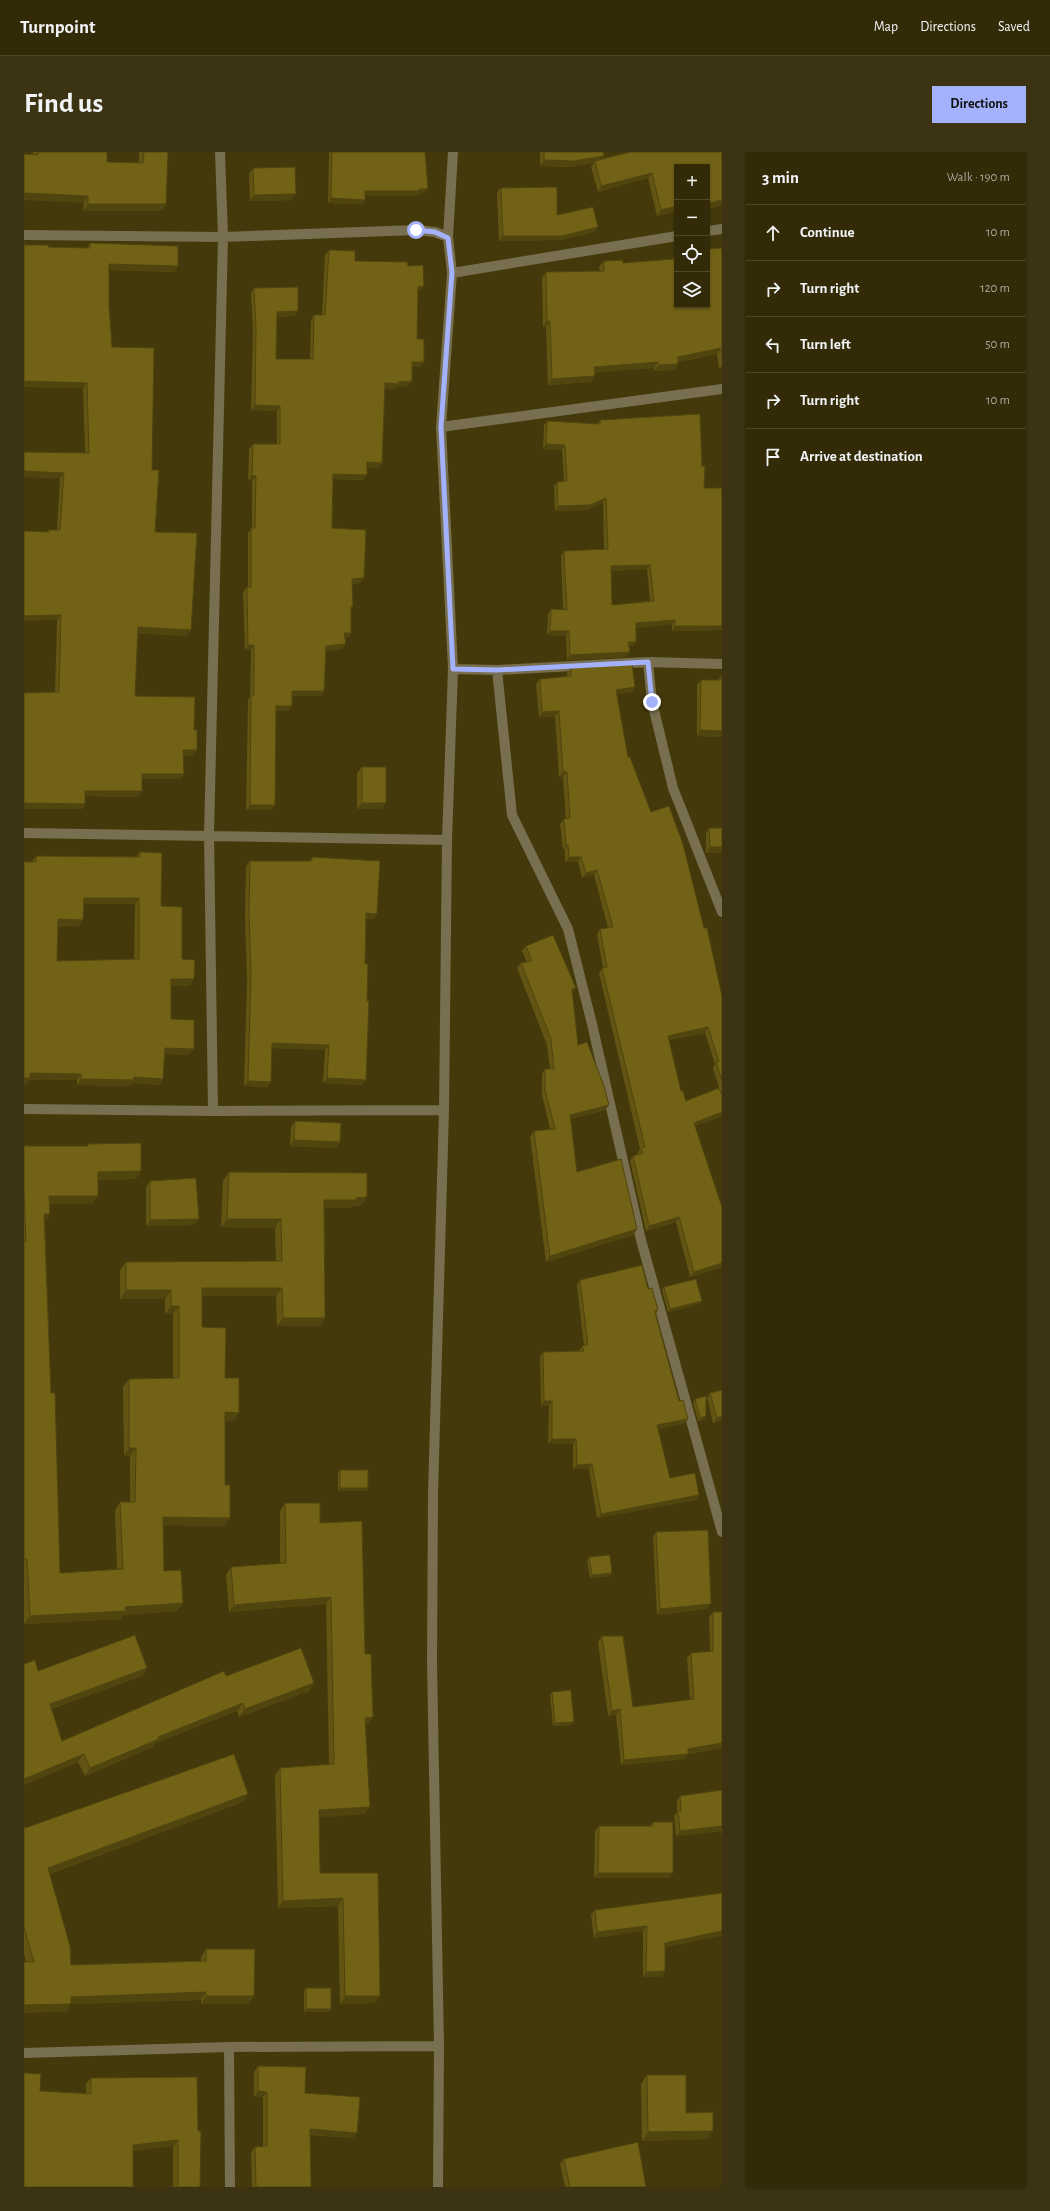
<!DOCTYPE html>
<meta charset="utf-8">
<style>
:root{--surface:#332b08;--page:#3b3312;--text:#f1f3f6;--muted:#a9a79c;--line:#4e4729;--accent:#a4b1fc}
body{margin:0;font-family:"Alegreya Sans",sans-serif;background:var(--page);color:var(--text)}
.controls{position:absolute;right:12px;top:12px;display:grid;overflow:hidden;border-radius:0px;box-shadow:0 1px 3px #0004}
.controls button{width:36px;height:36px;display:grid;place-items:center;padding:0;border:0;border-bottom:1px solid var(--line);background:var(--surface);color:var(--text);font:20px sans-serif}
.stop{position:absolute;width:12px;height:12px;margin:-9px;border:3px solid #a4b1fc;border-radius:50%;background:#fff}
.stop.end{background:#a4b1fc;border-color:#fff;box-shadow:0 1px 4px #0008}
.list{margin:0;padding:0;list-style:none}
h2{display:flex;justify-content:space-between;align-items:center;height:52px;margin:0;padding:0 16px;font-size:17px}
h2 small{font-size:13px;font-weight:400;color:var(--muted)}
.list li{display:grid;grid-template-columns:26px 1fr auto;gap:12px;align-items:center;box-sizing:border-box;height:56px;padding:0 16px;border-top:1px solid var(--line)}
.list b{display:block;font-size:15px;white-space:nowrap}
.list em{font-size:13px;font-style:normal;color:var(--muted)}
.icon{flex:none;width:22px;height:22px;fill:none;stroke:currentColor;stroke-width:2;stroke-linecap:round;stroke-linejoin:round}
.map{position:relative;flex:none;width:698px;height:2035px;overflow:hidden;border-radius:0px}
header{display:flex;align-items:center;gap:24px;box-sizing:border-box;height:56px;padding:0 20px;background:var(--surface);border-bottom:1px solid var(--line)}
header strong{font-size:19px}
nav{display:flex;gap:22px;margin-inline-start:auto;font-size:14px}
.intro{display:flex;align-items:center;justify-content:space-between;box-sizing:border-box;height:96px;padding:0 24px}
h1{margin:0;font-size:28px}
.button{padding:10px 18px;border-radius:0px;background:var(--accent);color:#111;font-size:14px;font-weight:700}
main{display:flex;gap:24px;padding:0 24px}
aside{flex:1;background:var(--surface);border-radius:0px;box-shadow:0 1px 3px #0004}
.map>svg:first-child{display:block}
</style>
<header>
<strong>Turnpoint</strong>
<nav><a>Map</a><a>Directions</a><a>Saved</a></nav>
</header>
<div class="intro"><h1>Find us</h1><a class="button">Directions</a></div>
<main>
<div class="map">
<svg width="698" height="2035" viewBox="0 0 698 2035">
<rect width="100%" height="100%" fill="#44390b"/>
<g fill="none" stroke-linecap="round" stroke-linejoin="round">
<path stroke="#776f4f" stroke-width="10" d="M683,79L698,77
M0,83L199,85L392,78L411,80L424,85
M428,121L653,84
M417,275L698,237
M624,510L628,550L649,636L698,760
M429,517L473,518L624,510L698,512
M473,518L488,663L544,777L568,872L617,1088L698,1380
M0,681L423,688
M0,957L189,959L420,958
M189,959L185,683L199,85L196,0
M205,1895L206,2035
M0,1901L205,1895L415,1894
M414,2035L415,1894L408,1510L409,1341L420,958L423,688L429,517L417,275L428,121L424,85L429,0"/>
</g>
<path fill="#625412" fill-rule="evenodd" d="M9,0H83V10L115,11V0H144L142,52L138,59H59L60,51L9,2Z
M305,0H401L404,37L400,41L394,42L392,44H341V48L338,52L304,51Z
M516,0H579L580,4L577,7L606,0H698V53L683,57V15H653V59L633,64L624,26L574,40L567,15L570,11L546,15L516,14Z
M229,16L268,48L226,49L225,22Z
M477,36L533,63L571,80L535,88L475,89L473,40Z
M0,90V93L24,95L63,96L66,91L154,114L150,120L85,118V154L88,195L128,318L131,380L163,484L113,481L111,544L169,604H159L160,622L156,627H118V639L114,645L61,644V652L58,657H0V541L31,540L33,468L23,380L25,378H33L36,326L0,325V300L61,301L59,236L0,235Z
M698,96V215L695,216L693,202L654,210V212L650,218L630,219V216L571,220V224L567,230L524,233L522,175H519L518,126L522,120L576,119L575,115L580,109L599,111L647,108L650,104L653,153Z
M305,98L331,109L384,114L397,139H394L393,187L396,215H388V229L384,234L373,235L371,237L361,236L358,311L354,316L343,315L339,328L309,327L308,376L336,431L328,432L329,454L327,457L324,486H321L318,497L302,499L300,539L297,544H268V554L264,559H252L251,653L247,658H222L224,548L226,544L227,498H221L219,440L223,435H224V381L228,376V329L224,328L225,297L229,292H253V259L227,258L229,179L227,141L230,136L271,164L253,165L252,207H286L287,168L290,163H298L301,103Z
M576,268L678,314L680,336L698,478L648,479V472L612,476V490L609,494H605L602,505L543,508L542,484L523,483L524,462L527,457L539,458L537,404L540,399L580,397L579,350L563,358L531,359L530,334L533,330H540L538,298L519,297L520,273L523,269L573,272ZM623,417L626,449L588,453L587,419Z
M547,516L608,540L593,542L604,605L627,660L698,844V964L671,974L698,1115L666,1125L652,1070L622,1079L606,1009L609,1004L614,1003L613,1002L616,997L575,821L578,816H579L573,782L576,777L584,776L570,723L558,726L554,710H541V698H539L536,672L540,667H542L539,625H535L531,564L515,565L512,532L516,527L543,525V521ZM681,881L691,912L689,916L695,936L662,949L657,939L645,888Z
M697,524H698V585L673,584V533L677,528H694Z
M338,615L362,651L357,657H333V621Z
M685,676H698V701H682V681Z
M116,700L158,807L166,834L147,833V867L165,903L140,902L139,927L135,933L108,931L106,934L53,933V928H5L2,932H0V710H8L12,704L112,705ZM60,752H111L110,808L33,809L34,774H55L59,768Z
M288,705L353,762L349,767H342L341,812L343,849L342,928L338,933L299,931L301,898L248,896L244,935L220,934L223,828L221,765L222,714L226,709H285Z
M502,794L548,841L554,893L581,958L547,967L553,1020L613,1077L609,1083L522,1110L506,985L510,979L526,977L518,943V922L521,917H526L523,893L493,816L497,811L503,810L498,799Z
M271,969L316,990L312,996L266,994L267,975Z
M64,992L112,1027L74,1028L68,1052H25L21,1069L27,1241L36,1421L93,1418L91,1359L96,1350H106V1304H100L99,1235L105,1227L149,1226V1162H141V1147H96V1118L102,1110L252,1109L251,1076L197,1075L199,1029L205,1020L338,1053L328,1054L326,1056H300L301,1166L296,1174H253L252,1144H178V1175L201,1226L210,1269H201L200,1374L139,1373L140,1419L159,1451L153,1459L99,1463L97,1467L0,1472V994H63Z
M126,1029L175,1067L170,1073L122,1074V1035Z
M556,1128L624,1137L634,1158L632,1162L661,1271L634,1277L646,1326L672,1348L573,1366L565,1317H549V1292L524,1291L525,1254H517L516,1205L519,1200L555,1199L558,1194H560L553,1133Z
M640,1135L678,1149L675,1152L644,1160L638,1138Z
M686,1241L698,1268L689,1271L683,1246Z
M671,1247L682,1264L680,1268L674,1269L669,1250Z
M316,1318L344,1336L342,1339H314V1321Z
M261,1351L296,1371L341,1502L349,1565L344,1573H341V1662L295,1665L296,1721H354L356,1844L350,1851L316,1852L314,1754L254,1756L251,1623L256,1616L305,1612L302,1452L205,1460L202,1423L207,1415L256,1412V1359Z
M632,1380L683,1457L633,1463L629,1385Z
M565,1405L586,1424L566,1426L563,1408Z
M689,1460H698V1596L664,1602L660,1607L597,1613L592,1563L584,1564L574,1490L578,1484L609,1555L666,1548L663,1506L667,1501L686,1499L685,1465Z
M123,1516L118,1524L27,1557L38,1589L202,1524L290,1531L285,1539L215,1565L213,1559L131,1591L129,1595L61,1624L54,1610L0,1633L14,1519Z
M528,1540L548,1573L529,1574L526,1543Z
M698,1638V1684L697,1679L652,1684L650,1664L653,1660V1649L656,1644Z
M219,1650L25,1722L47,1813L177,1809V1805L182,1797L230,1844L225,1852H177V1848L47,1852L42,1860L2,1810L0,1802V1673L1,1676Z
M629,1670L645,1726H570L571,1679L575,1674H625Z
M698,1741L641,1796V1819L637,1825H619V1779L570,1786L567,1763L571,1758Z
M282,1836L307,1857L305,1860H280V1839Z
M234,1914L281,1941L329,1986L286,1983L287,2035H228L227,2000L231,1995L239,1994V1945H230V1920Z
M623,1923L662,1961L689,1979L683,1987L618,1989L617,1932Z
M67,1926L174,1979L176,2035H149V1994L109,1999L16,1939L62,1941V1932Z
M540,2007L622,2035H541L536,2012Z"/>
<path fill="#50450f" d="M580,4L575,10L571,9L570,11L546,15L516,14L520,8Z
M628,21L624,26L574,40L577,34Z
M404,37L400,41L394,42L392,44H338L341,39Z
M0,41L64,44L60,51L0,48Z
M272,42L268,48L226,49L230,43Z
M307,46L341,48L338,52L304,51Z
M698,48V53L683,57L686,51Z
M64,52H142L138,59H59Z
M653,54V59L633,64L637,58Z
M574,75L571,80L535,88L475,89L479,84Z
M85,112L154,114L150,120L81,118Z
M400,134L397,139L391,140L394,135Z
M274,159L271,164L250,165L253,160Z
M523,169H526L522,175H519Z
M697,196L693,202L650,211L654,205Z
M388,210H400L396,215H385Z
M634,210L630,216L566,221L570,215Z
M654,212L650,218L630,219L635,213Z
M571,224L567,230L524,233L528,227Z
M0,229L63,231L59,236L0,235Z
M388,229L384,234L373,235L371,237L357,236L361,231Z
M231,253L256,254L253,259L227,258Z
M522,292L541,293L538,298L519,297Z
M343,310L358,311L354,316L339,315Z
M0,319L40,321L36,326L0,325Z
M309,322L343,323L339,328L305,327Z
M228,323L232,324L228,329L224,328Z
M582,346L579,350L563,358L531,359L534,354Z
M626,413L623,417L584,419L587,414Z
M340,426L336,431L324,432L328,427Z
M37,463L33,468L0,469V464Z
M651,468L648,472L609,476L612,471Z
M651,474H698V478L648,479Z
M114,475L167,478L163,484L110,481Z
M526,479H545L542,484L523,483Z
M320,481H327L324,486L317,487Z
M604,490H612L609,494H601Z
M322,492L318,497L299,499L302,494Z
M224,493H230L227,498H221Z
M606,500L602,505L543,508L546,503Z
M611,535L608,540L588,543L592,538Z
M268,539H300L297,544H264Z
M252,554H268L264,559H249Z
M535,559L531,564L515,565L518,560Z
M676,578L698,579V585L673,584Z
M159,598H173L169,604H156Z
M539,620H543L539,625H535Z
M118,622H160L156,627H115Z
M61,639H118L114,645L57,644Z
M0,651L61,652L58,657H0Z
M338,651H362L357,657H333Z
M226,653H251L247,658H222Z
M542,693H544L541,698H539Z
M686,695H698V701H682Z
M545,705H557L554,710H541Z
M573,718L570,723L558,726L562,721Z
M60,746H115L111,752H55Z
M342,761L353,762L349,767H339Z
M34,767L59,768L55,774L30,773Z
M147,827H170L166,834L143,833Z
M552,836L548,841V837Z
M684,875L681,881L640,889L644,884Z
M248,891L305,893L301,898L244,896Z
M141,896L170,897L165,903L136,902Z
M6,921L57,922L53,928H5L2,932H0V926Z
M110,925L139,927L135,933L108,931L106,934L53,933L57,927Z
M303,926L342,928L338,933L299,931Z
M224,929L247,930L244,935L220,934Z
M585,953L581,958L542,968L546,963Z
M698,960V964L666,976L670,971Z
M270,988L316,990L312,996L266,994Z
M117,1019L112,1027L68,1028L74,1020Z
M25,1044H74L68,1052H19Z
M343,1045L338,1053L328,1054L326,1056H294L300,1048Z
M20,1062H26L20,1070Z
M655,1065L652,1070L622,1079L625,1074Z
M175,1067L170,1073L122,1074L126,1068Z
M203,1067H257L251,1076L197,1075Z
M613,1077L609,1083L522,1110L526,1104Z
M698,1111V1115L666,1125L670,1120Z
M178,1136H258L252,1144H172Z
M102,1138H147L141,1147H96Z
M678,1149L675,1152L644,1160L646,1157Z
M147,1154H155L149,1162H141Z
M259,1166H301L296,1174H253Z
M520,1249H528L525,1254H517Z
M201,1260L215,1261L210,1269H195Z
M682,1264L680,1268L674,1269L676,1266Z
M698,1264V1268L689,1271L693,1266Z
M664,1267L661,1271L630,1278L633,1273Z
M528,1287H552L549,1292L524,1291Z
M105,1296H112L106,1304H100Z
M568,1312L565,1317H549L553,1313Z
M316,1336H344L342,1339H314Z
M675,1343L672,1348L573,1366L577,1362Z
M139,1365L206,1366L200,1374L133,1373Z
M588,1421L586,1424L566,1426L568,1423Z
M307,1445L302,1452L205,1460L210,1453Z
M159,1451L153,1459L99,1463L97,1467L0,1472L6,1464L101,1455Z
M687,1452L683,1457L633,1463L636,1457Z
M123,1516L118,1524L20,1559L26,1552Z
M290,1531L285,1539L215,1565L221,1557Z
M219,1551L213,1559L131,1591L129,1595L61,1624L66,1616L134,1585Z
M596,1557L592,1563L584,1564L588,1559Z
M349,1565L344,1573H336L341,1566Z
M550,1570L548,1573L529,1574L531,1571Z
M698,1591V1596L660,1602H664L660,1607L597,1613L600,1608Z
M60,1602L54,1610L0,1633V1627Z
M224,1642L219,1650L18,1724L24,1716Z
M346,1655L341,1662L290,1666L295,1658Z
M698,1674L697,1679L652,1684L656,1679Z
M574,1721H649L645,1726H570Z
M319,1746L314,1754L254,1756L259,1749Z
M623,1774L619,1779L570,1786L573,1780Z
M698,1779V1784L638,1796L641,1791Z
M641,1819L637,1825H619L622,1820Z
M182,1840L177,1848L47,1852L42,1860L0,1861V1853L47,1845Z
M182,1844H230L225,1852H177Z
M321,1844H356L350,1851L316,1852Z
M282,1857H307L305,1860H280Z
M234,1939L243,1940L239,1945H230Z
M286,1977L333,1981L329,1986L282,1982Z
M689,1979L683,1987L618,1989L624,1980Z
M154,1988L149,1994L105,1999L109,1993Z"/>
<path fill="#726215" stroke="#50450f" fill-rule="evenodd" d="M14,0H83V10L119,11L120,0H144L142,52H64V44L0,41V2L14,3Z
M308,0H401L404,37H395V39H341V48L307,46Z
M520,0H579L580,4L550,9L520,8Z
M606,0H698V48L686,51L685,47L683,48V15H653V54L637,58L628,21L577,34L571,9Z
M271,15L272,42L230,43L229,16Z
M533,35V63L569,55L574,75L538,84H479L477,36Z
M0,90V93H25L24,95L66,96V91L154,94V114L85,112V154L88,195L130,196L128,318H135L131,380L173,381L167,478L114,475L111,544L171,545L170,578H173V598H159L160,622H118V639H61V652L0,651V541L35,540L37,463L0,464V379L25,380V378H36L40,321L0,319V300L65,301L63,231L0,229Z
M698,96V201L697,196L654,205V212L635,213L634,210L570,215L571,224L528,227L526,169H523L522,120L580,119V109L599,108V111L650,107V104L653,103V153H683V97Z
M305,98L331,99V109L383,110L384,114L399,113L400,134L394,135L393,187H400V210H388V229L374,230V232L361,231L358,311L343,310V323L309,322L308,376L342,378L340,426L328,427L329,454H327V481H320L322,492L302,494L300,539H268V554H252L251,653H226L227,543H230V493H224L223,435H227V376H231L232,324L228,323L229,292H256V254L231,253L232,174L230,136L274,135V159L253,160L252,207H289L290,163H301Z
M676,262L678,314H681L680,336H698V474H651V468L612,471V490H604L606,500L546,503L545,479H526L527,457L543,458L540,399L584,397L582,346L566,353L534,354L533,330L543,329L541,293L522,292L523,269L576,272V268ZM626,413L630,449L588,453L587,414Z
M608,512L611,535L592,538L604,605H606L627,660L645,654L659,692L680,776H683L698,844V929L692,910H695L684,875L644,884L657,939H659L662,949L695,936L698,943V960L670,971L698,1055V1111L670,1120L655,1065L625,1074L609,1004L619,1001L617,997L621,995L578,816L583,815L576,777L589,775L573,718L562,721L557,705H545L544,693H542L540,667L546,666L543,620H539L535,559L518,560L516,527L547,524V516Z
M697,524H698V579L676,578L677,528H697Z
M338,615H362V651H338Z
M685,676H698V695H686Z
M116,700L138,701L137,754L158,755V807L171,808L170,827H147V867L170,868V897L141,896L139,927L110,925V928L57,927V922L6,921V926H0V710H12V704L116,705ZM60,746H115V807L33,809L34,767L59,768Z
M288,705L356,709L353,762L342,761L341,812H344L343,849H345L342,928L303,926L305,893L248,891L247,930L224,929L227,823L225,759L226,709H288Z
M529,783L552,836L548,837L554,893L563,890L580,934L585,953L546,963L553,1020L597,1007L613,1077L526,1104L510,979L531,977L521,938V917H530L527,887L497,811L508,809L502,794Z
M271,969L317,971L316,990L270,988Z
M117,991V1019L74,1020V1044H25L26,1062H20L27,1241H31L36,1421L99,1417L96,1350H111L112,1296H105V1227L155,1226V1154H147V1138H102V1110L258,1109L257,1067H203L205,1020L343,1021V1045L332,1046V1048H300L301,1166H259L258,1136H178V1175L202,1176L201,1226H215V1261L201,1260V1333H206V1366L139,1365L140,1419L157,1418L159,1451L101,1455L102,1459L6,1464L3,1407H0V1090H2L0,1037V994H64V992Z
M172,1026L175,1067L126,1068V1029Z
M618,1113L624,1137L628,1136L634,1158L631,1159L633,1168L655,1249L659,1248L664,1267L633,1273L646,1326L671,1321L675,1343L577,1362L568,1312L553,1313L552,1287H528V1249H520L519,1200L560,1199L558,1194L564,1193L556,1128Z
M672,1127L678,1149L646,1157L640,1135Z
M698,1238V1264L693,1266L686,1241Z
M682,1244V1264L676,1266L671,1247Z
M316,1318H344V1336H316Z
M261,1351H296V1371L338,1369L341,1502H347L349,1565L341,1566L346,1655L295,1658L296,1721H354L356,1844H321L319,1746L259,1749L256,1616L310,1612L307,1445L210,1453L207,1415L262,1411Z
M684,1378L687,1452L636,1457L632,1380Z
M586,1403L588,1421L568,1423L565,1405Z
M689,1460H698V1591L664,1597V1602L600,1608L596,1557L588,1559L578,1484H599L609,1555L670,1547L667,1501L689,1499Z
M111,1483L123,1516L26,1552L38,1589L200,1519L202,1524L277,1496L290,1531L221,1557L219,1551L134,1585L135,1587L66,1616L60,1602L0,1627V1512L11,1508L14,1519Z
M547,1538L550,1570L531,1571L528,1540Z
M210,1602L224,1642L24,1716L46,1794L47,1813L182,1809V1797H231L230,1844H182V1840L47,1845V1852L0,1853V1810H10L0,1775V1673L1,1676Z
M698,1638V1674L656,1679L654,1659H657L656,1644Z
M629,1670H649V1721H574L575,1674H629Z
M698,1741V1779L641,1791V1819L622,1820L623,1774L573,1780L571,1758Z
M282,1836H307V1857H282Z
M234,1914L282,1915L281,1941L336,1945L333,1981L286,1977L287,2035H232L231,1995L243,1994V1940L234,1939Z
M0,1921L17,1922L16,1939L67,1942V1926L173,1925L174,1979H177L176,2035H154V1988L109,1993V2034L111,2035H0Z
M623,1923H662V1961L689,1960V1979L624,1980Z
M614,1990L622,2035H546L540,2007Z"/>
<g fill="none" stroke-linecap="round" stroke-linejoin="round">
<path stroke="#a4b1fc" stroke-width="5" d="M392,78L411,80L424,86L428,120L417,275L429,517L473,518L624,510L628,550"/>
</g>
</svg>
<div class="controls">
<button>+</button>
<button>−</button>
<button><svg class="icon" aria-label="locate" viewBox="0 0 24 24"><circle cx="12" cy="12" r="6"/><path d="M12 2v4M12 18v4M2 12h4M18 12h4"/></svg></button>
<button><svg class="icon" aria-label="layers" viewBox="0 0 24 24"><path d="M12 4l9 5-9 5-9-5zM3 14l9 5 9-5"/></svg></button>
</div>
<div class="stop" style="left:392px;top:78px"></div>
<div class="stop end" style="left:628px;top:550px"></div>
</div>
<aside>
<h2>3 min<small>Walk · 190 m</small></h2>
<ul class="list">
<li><svg class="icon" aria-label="ahead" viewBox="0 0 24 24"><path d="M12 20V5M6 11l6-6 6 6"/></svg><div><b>Continue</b></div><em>10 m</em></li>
<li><svg class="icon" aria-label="right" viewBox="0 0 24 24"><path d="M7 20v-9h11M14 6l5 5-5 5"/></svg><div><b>Turn right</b></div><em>120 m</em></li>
<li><svg class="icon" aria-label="left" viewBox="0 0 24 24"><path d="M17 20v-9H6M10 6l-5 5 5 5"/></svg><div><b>Turn left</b></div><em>50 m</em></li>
<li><svg class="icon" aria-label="right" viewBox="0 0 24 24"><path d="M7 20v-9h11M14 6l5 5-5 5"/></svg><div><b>Turn right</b></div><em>10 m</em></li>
<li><svg class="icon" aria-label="arrive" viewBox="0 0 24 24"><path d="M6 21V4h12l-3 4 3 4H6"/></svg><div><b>Arrive at destination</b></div></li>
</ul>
</aside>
</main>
